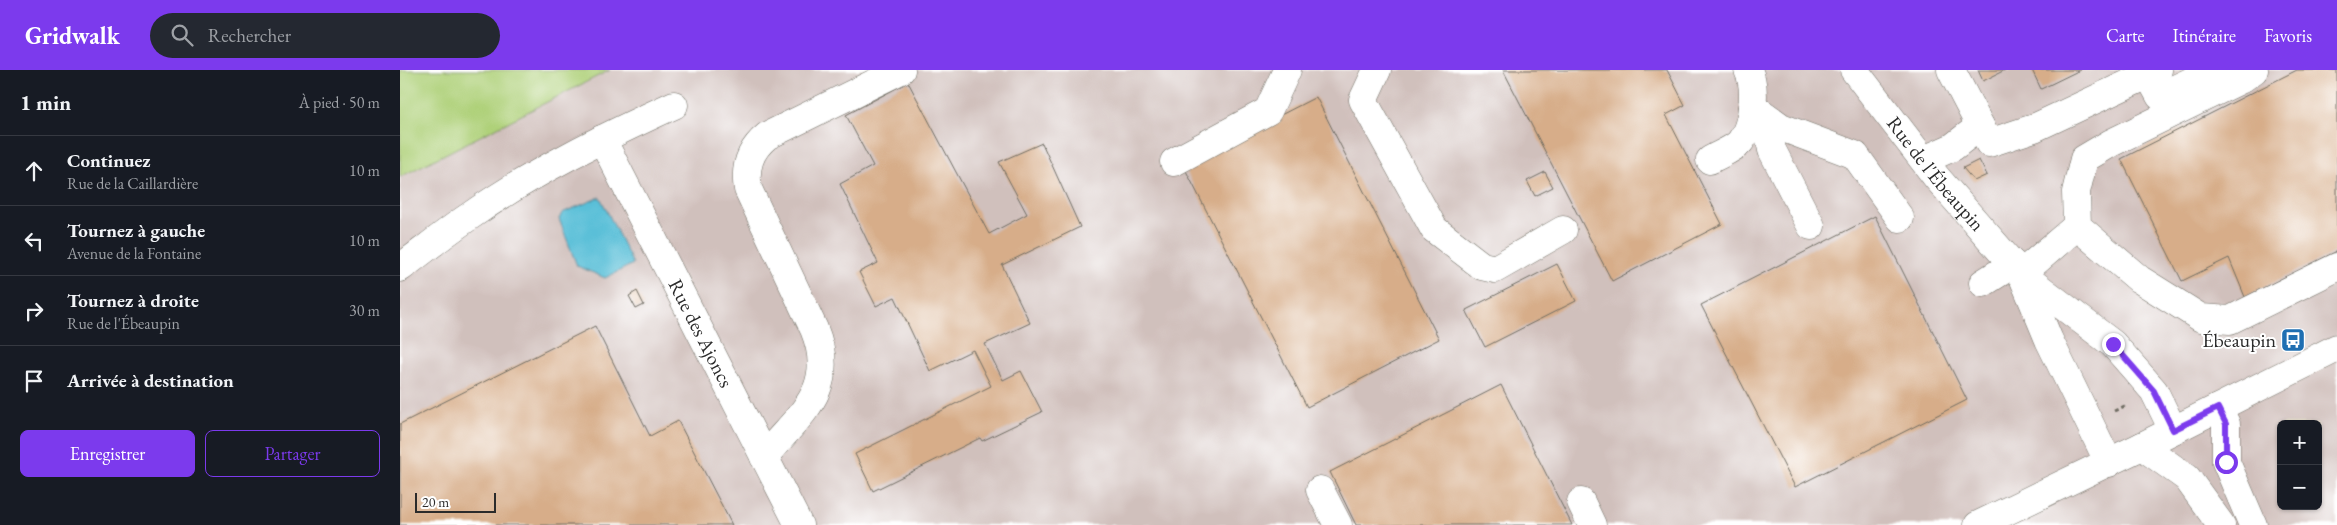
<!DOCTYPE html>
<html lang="fr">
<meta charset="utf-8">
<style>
:root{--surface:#171b24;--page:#242831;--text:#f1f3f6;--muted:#9ea1a6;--line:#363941;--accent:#7c3aed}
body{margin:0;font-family:"EB Garamond",serif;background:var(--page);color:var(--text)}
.controls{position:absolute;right:15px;bottom:15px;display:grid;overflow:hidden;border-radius:8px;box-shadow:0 1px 4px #0004}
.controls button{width:45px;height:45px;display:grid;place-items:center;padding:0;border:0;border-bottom:1px solid var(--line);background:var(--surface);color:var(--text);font:25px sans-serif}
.scale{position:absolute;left:15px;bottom:12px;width:81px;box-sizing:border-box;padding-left:5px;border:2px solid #2b2b2b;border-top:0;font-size:14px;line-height:18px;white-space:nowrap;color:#2b2b2b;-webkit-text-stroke:4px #fff;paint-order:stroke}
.stop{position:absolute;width:15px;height:15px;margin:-11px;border:4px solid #7c3aed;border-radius:50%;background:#fff}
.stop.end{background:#7c3aed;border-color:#fff;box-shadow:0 1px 5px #0008}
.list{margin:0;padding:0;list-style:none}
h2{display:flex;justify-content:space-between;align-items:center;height:65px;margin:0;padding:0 20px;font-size:21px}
h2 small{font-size:16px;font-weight:400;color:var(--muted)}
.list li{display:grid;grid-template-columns:32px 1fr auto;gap:15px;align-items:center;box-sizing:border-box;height:70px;padding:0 20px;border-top:1px solid var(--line)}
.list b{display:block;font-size:19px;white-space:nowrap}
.list p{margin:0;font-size:16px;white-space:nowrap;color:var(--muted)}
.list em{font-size:16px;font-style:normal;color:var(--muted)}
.actions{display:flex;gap:10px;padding:15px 20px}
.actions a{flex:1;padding:11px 0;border:1px solid var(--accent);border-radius:8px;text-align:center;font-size:18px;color:var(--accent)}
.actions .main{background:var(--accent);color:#fff}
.icon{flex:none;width:28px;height:28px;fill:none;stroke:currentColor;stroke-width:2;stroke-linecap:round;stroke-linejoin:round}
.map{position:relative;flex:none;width:1937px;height:455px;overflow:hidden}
header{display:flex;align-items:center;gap:30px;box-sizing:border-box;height:70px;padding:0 25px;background:var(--accent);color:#fff}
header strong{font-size:24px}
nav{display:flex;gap:28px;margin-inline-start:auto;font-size:18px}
.search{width:350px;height:45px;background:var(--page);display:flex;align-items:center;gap:12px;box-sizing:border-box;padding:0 18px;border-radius:28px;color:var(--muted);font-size:19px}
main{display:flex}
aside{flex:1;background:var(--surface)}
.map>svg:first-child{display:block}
</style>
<header>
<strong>Gridwalk</strong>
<div class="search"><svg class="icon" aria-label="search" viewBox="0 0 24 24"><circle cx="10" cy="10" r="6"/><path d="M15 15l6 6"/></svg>Rechercher</div>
<nav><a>Carte</a><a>Itinéraire</a><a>Favoris</a></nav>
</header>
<main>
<aside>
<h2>1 min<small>À pied · 50 m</small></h2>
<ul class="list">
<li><svg class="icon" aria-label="ahead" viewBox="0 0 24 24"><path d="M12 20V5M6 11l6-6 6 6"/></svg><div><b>Continuez</b><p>Rue de la Caillardière</p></div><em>10 m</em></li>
<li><svg class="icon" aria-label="left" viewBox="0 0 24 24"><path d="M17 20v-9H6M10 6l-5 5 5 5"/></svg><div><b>Tournez à gauche</b><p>Avenue de la Fontaine</p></div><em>10 m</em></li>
<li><svg class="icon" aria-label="right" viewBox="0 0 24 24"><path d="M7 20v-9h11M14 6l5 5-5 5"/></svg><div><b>Tournez à droite</b><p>Rue de l'Ébeaupin</p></div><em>30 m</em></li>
<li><svg class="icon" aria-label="arrive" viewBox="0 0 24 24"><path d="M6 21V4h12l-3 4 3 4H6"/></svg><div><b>Arrivée à destination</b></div></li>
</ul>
<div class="actions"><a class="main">Enregistrer</a><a>Partager</a></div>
</aside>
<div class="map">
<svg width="1937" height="455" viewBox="0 0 1937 455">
<rect width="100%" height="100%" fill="#fff"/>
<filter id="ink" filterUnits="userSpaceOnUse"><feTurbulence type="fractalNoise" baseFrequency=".02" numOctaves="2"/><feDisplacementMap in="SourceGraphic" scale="10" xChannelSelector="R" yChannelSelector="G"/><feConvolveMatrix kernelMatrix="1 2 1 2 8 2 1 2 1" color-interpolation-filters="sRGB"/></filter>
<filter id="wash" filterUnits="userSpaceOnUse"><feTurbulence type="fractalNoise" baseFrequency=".0096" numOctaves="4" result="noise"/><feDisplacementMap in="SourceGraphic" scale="20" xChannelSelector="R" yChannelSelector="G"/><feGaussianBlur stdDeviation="1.12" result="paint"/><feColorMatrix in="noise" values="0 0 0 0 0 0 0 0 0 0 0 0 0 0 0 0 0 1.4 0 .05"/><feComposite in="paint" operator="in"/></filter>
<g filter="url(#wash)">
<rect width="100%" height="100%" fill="#f0e7cb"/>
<path fill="#d0c0bc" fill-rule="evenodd" d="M210,0H1937V455H0V107ZM1881,354H1918V436H1881Z"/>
<path fill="#aed078" stroke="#6c7e52" d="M0,0H210L0,107Z"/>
<path fill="#5abfd8" stroke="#427582" d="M200,127L233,194L205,208L177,196L159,149L162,143Z"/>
<g id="blocks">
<path fill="#d7ad89" d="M1103,0H1267L1285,35L1266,45L1322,154L1212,211Z
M1578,0H1605L1583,11Z
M1632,0H1680L1641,19Z
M1897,0H1937V181L1845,227L1829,188L1782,211L1721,89Z
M508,12L589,164L627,144L599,92L642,73L680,157L602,195L630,253L585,274L603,310L621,301L642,342L582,371L580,368L473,421L455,384L591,316L573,280L530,301L495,227L476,236L459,202L478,193L440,114L473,96L446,45Z
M916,27L1039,269L907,337L783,95Z
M1579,90L1587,105L1574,111L1563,98Z
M1145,102L1153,117L1135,126L1127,111Z
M1475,146L1567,330L1395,417L1301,235Z
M1157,194L1176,231L1085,277L1066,240Z
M237,221L244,235L236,239L229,226Z
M195,256L250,366L278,351L332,455H0V354Z
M1101,315L1172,455H956L930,402Z"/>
</g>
</g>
<g filter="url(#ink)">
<use href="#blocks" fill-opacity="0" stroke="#706d63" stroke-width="1"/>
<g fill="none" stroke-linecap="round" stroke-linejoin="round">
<defs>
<g id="minor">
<path d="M977,0L963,30L1034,159L1082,196L1095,199L1163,160"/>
<path id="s1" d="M1454,0L1537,108L1621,204L1713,274L1754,321L1773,360"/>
<path d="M1551,0L1589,73L1634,58L1758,0"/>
<path d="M1854,0L1840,10L1711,73L1684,89L1676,122L1677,156L1739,209L1801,248L1830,250L1937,197"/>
<path d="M1748,4L1760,26L1815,0"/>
<path d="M1352,36L1381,57L1455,85L1500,148"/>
<path d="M1365,46L1372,80L1411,156"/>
<path id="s2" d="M202,69L399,455"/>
<path d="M1310,90C1318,85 1334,79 1340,72C1353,56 1357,18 1348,0"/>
<path d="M1524,90L1553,77L1580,56"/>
<path d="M774,92L868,41L887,0"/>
<path d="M0,198C23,181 46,162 70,146C133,102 204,67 274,35"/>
<path d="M1621,204L1677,156"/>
<path d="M1622,205L1649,270L1709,393"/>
<path d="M1583,213L1613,194"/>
<path d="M1818,338L1826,354V392L1853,455"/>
<path d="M1742,376L1787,408L1821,455"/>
<path d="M364,387C399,344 439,320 414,259L348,119C344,97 350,80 367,66L501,0"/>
<path d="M920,420L938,455"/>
<path d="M1181,432L1192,455"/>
<path d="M1578,455L1742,376L1937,278"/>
</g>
</defs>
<use href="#minor" stroke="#706d63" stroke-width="29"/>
<path stroke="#706d63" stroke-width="3" stroke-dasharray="4 4" stroke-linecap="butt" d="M1714,341L1727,335"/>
<use href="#minor" stroke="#fff" stroke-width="28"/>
</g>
</g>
<g fill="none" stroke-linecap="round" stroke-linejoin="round" filter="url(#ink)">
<path stroke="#7c3aed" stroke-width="6" d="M1713,274L1754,321L1773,360L1818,338L1826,354V392"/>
</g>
<defs>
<symbol id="bus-square" viewBox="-11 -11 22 22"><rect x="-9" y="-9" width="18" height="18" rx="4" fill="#1f6fb2" stroke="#fff"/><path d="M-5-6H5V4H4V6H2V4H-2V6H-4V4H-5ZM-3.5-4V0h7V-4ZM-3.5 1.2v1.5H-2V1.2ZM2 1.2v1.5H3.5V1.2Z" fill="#fff"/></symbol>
</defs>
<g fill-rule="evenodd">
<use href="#bus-square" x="1879" y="256" width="28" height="28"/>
</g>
<g text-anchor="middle" stroke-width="4" stroke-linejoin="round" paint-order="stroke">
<g font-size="20" fill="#2b2b2b" stroke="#fff">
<text dy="7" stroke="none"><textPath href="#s1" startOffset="132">Rue de l'Ébeaupin</textPath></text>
<text dy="7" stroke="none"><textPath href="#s2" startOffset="218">Rue des Ajoncs</textPath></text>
</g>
<g font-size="20" fill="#2b2b2b" stroke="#fff" text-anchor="end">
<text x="1876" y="277">Ébeaupin</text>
</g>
</g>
</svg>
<div class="controls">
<button>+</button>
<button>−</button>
</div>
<div class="scale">20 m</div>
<div class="stop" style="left:1826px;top:392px"></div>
<div class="stop end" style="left:1713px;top:274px"></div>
</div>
</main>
